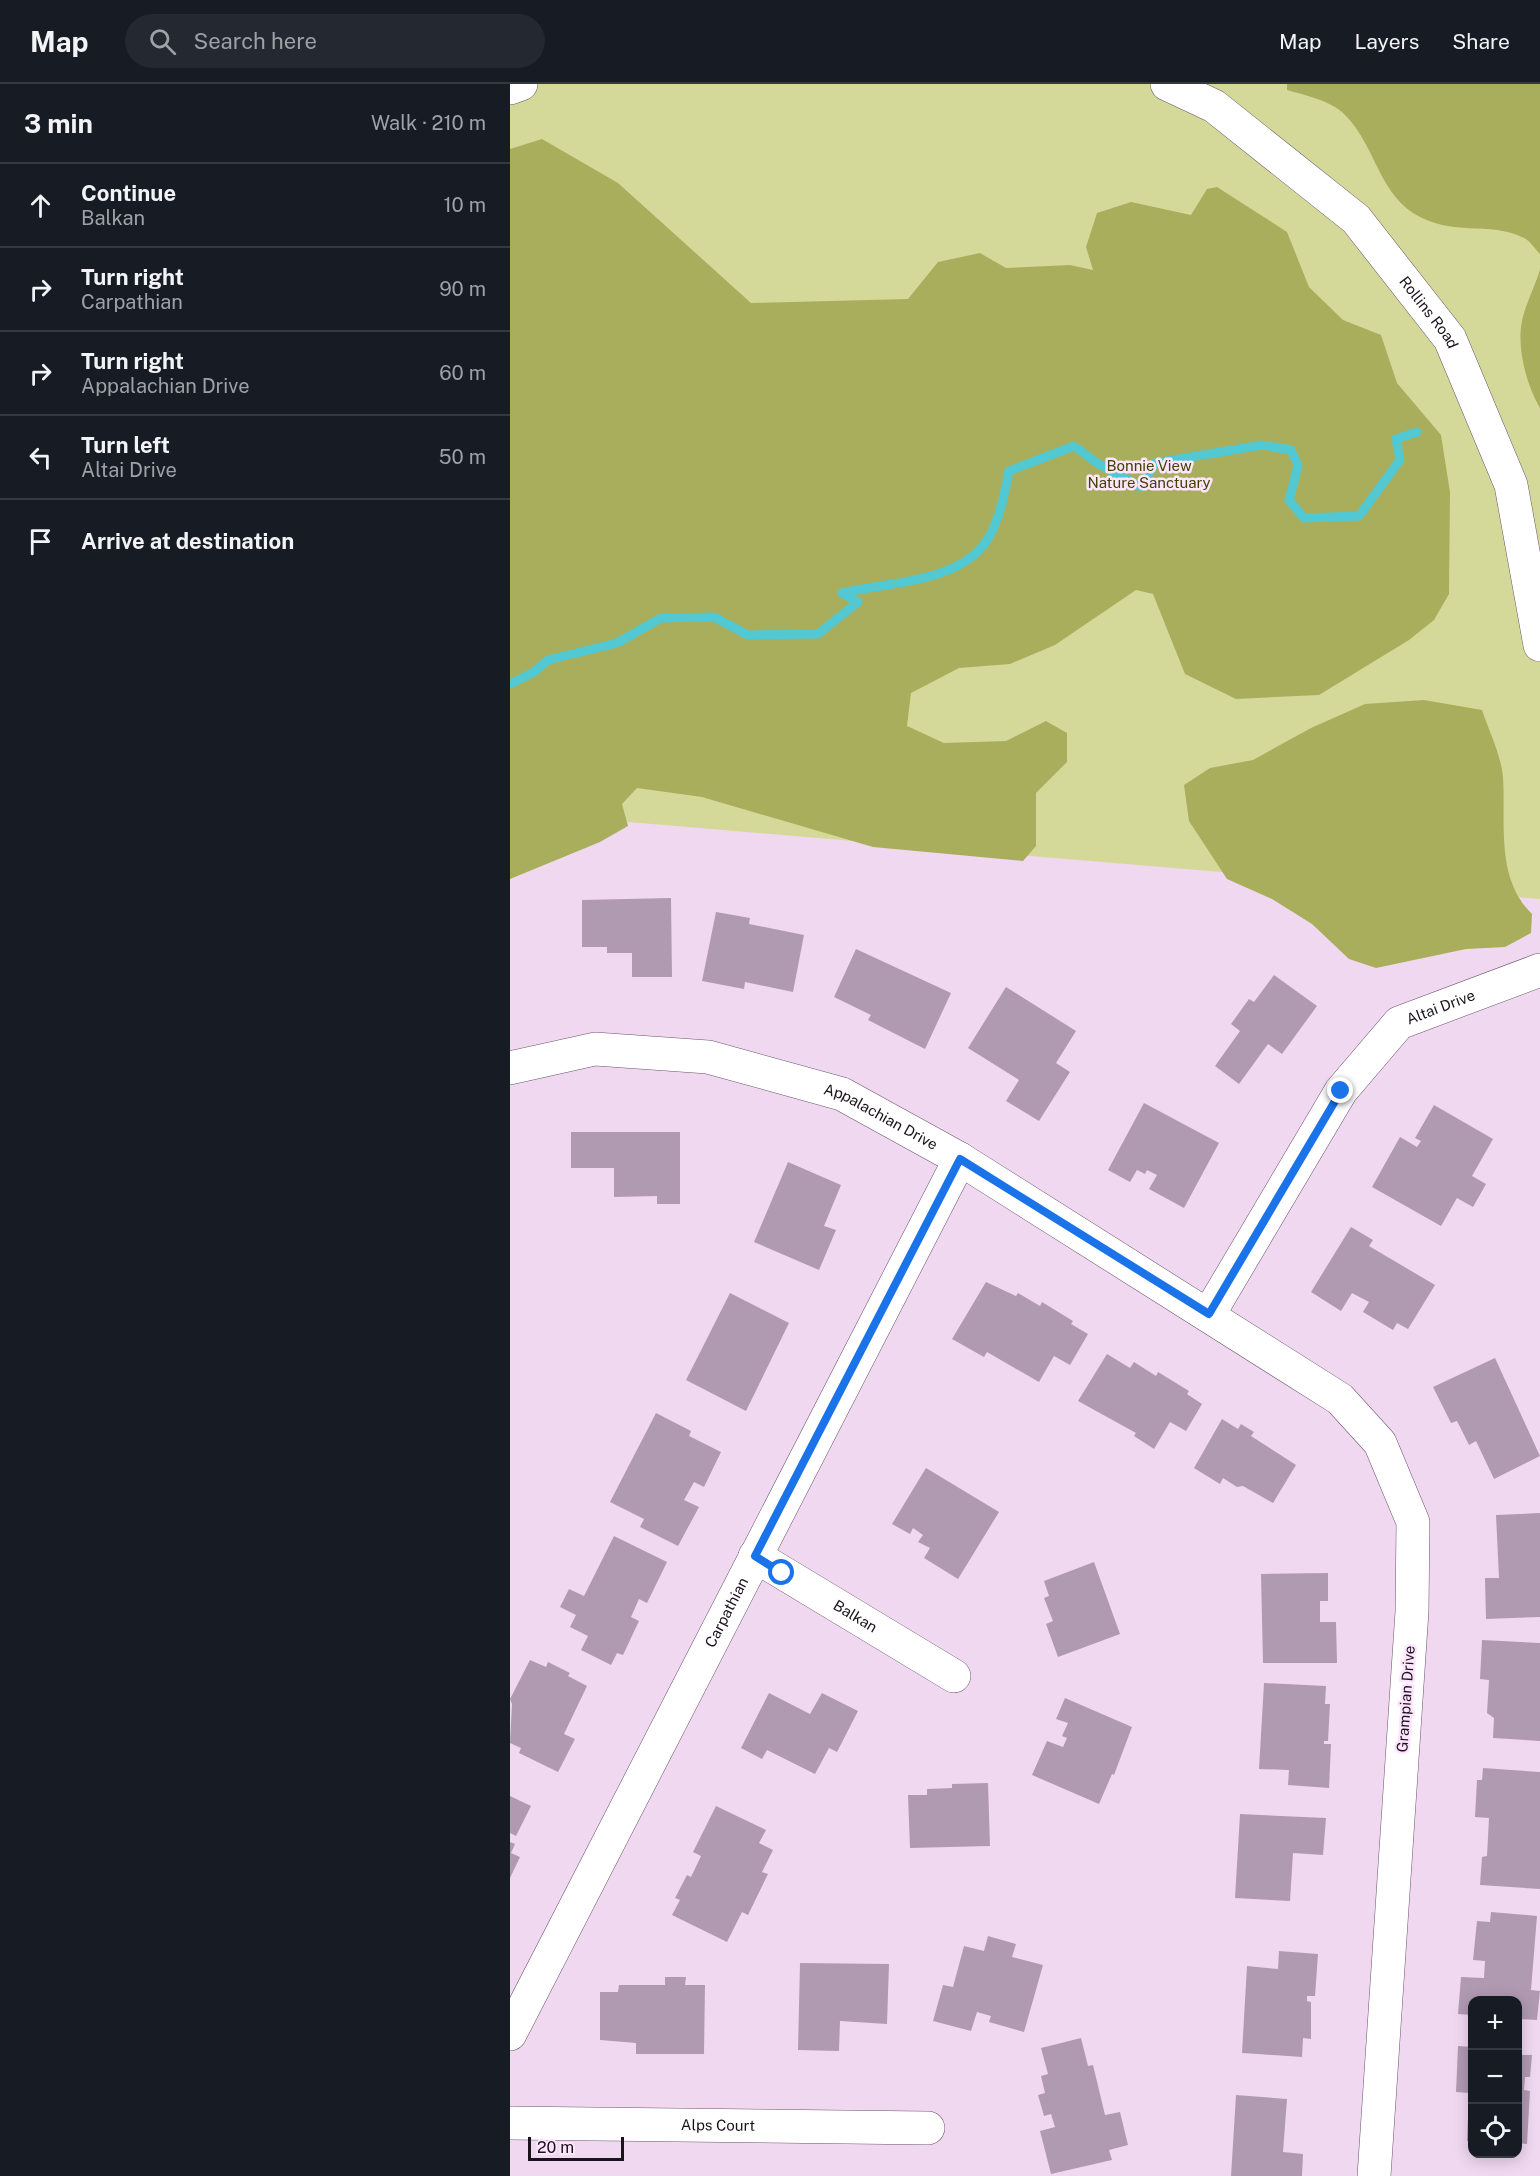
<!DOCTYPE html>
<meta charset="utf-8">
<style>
:root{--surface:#171b24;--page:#242831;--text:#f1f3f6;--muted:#9ea1a6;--line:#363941}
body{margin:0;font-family:"Public Sans",sans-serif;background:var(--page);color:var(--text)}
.controls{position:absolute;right:18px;bottom:18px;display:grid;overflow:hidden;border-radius:12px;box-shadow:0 3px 15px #0003}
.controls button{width:54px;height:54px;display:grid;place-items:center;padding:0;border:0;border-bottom:2px solid var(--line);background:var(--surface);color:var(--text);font:30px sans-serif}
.scale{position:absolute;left:18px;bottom:15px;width:96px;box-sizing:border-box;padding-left:6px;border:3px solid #1b131c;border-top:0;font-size:16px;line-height:21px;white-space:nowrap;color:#1b131c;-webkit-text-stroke:4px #fde5fe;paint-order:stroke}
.stop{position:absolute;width:18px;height:18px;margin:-14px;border:4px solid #1a73e8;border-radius:50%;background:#fff}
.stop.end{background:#1a73e8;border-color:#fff;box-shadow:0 2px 6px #0008}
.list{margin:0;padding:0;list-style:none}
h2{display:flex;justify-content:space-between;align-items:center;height:78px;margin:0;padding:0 24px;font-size:26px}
h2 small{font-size:20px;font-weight:400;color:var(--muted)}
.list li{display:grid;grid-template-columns:39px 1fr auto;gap:18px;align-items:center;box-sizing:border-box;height:84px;padding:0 24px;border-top:2px solid var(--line)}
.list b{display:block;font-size:22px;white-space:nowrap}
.list p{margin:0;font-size:20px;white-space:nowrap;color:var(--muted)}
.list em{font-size:20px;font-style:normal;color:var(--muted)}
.icon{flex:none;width:33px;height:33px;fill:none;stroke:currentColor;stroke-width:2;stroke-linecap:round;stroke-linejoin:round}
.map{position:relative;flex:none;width:1030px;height:2092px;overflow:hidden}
header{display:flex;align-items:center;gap:36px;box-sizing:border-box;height:84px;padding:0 30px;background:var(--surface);border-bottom:2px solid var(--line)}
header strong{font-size:28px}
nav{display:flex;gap:33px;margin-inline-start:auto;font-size:21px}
.search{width:420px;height:54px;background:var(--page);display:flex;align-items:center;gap:15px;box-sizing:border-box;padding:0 21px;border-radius:33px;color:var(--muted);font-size:22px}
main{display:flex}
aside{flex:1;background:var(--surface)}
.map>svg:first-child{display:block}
.green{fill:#d4d99a}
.forest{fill:#a9ae5d}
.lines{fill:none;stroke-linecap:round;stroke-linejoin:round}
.stream{stroke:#52c8d3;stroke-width:9}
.building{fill:#b09ab2}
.minor-casing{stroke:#69556b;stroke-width:34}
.tertiary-casing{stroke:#69556b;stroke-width:34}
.minor{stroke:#fff;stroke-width:33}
.tertiary{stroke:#fff;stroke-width:33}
.route{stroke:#1a73e8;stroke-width:8}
.labels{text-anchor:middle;stroke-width:5;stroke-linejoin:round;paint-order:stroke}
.street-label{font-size:15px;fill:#1b131c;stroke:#fde5fe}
.park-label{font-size:15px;fill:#404200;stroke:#fde5fe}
</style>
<header>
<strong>Map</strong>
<div class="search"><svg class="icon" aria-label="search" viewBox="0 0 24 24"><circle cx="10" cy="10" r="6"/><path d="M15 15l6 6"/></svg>Search here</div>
<nav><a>Map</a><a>Layers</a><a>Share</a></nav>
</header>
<main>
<aside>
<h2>3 min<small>Walk · 210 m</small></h2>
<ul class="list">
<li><svg class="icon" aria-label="ahead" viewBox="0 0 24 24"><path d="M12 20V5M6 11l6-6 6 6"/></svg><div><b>Continue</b><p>Balkan</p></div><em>10 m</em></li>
<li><svg class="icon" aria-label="right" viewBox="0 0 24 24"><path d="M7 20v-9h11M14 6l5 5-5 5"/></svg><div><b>Turn right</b><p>Carpathian</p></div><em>90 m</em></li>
<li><svg class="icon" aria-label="right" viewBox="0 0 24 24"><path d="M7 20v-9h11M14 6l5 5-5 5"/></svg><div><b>Turn right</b><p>Appalachian Drive</p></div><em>60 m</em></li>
<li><svg class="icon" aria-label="left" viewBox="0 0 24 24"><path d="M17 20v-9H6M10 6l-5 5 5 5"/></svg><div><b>Turn left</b><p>Altai Drive</p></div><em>50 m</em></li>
<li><svg class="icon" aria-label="arrive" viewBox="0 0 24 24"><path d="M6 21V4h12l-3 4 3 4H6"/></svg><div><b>Arrive at destination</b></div></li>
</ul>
</aside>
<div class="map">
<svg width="1030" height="2092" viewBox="0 0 1030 2092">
<rect width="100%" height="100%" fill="#f0d8f1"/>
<path class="green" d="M0,0H1030V815L0,728Z"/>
<g class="forest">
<path d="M777,0H1030V170C1025,165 1020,157 1014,154C978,136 943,154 903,129C867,105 864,57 832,28C818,16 794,11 777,6Z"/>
<path d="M32,55L108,99L241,219L398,215L428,178L470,169L496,184L560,181L583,186L576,163L587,129L621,118L681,131L697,105L707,103L777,148L799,203L833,236L871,251L887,299L931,351L940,408L939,510L924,536L899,556L809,611L726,615L675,590L643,510L626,506L545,561L500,580L449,584L401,609L397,642L434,659L496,657L536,637L557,649V678L526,709V762L513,777L363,763L192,713L127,704L112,720L118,742L90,758L0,795V65Z"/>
<path d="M1030,185V324C1017,302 1008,268 1011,243C1013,224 1025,204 1030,185Z"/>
<path d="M914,616L972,626C979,647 991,671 993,693C996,738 985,794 1022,830L1021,849L995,863L956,865L866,884L839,875L802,840L762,815L717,795L679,737L674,701L700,684L743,676L801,644L855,620Z"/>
</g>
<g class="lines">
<path class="stream" d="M0,600L24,588L38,576L107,559L151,534L204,533L238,551L308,550L348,518L332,509C378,498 453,499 479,453C490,434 495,408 499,387L564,362L587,379L631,403L645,379L752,361L781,366L788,382L779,416L794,434L849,432L890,376L886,355L907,348"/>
</g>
<g class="building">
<path d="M161,814L162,893H122V869H97V863H72V816Z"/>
<path d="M206,828L240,834L239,840L294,851L283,908L235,898L234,905L192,897Z"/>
<path d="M346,865L441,909L415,965L358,936L361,931L324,913Z"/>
<path d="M764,891L807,922L772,970L758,960L729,1000L705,982L730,947L721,940L739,915L744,918Z"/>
<path d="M496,903L566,947L546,979L560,988L529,1037L496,1017L509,996L458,964Z"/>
<path d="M634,1019L709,1059L674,1124L639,1105L647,1091L637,1086L635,1090L627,1086L620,1098L598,1086Z"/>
<path d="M924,1021L983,1055L962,1092L976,1100L963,1123L947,1114L931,1142L862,1103L890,1053L907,1063L911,1057L905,1054Z"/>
<path d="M61,1048H170V1120H147V1112L104,1113V1084H61Z"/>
<path d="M278,1078L331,1101L314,1142L326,1146L309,1186L244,1158Z"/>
<path d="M841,1143L863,1156L859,1162L925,1201L898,1245L887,1239L883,1246L853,1228L859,1218L842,1209L831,1227L801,1208Z"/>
<path d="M476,1198L506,1212L508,1209L530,1222L532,1218L563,1237L561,1240L578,1250L560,1281L544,1272L529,1298L477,1268L474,1273L442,1255Z"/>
<path d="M220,1209L279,1239L236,1327L176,1296Z"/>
<path d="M597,1270L620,1284L624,1278L646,1292L648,1288L679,1307L677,1310L692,1320L676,1347L660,1338L644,1365L624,1352L626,1349L568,1317Z"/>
<path d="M985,1274L1030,1372L984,1395L966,1357L959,1361L947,1337L941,1339L923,1303Z"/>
<path d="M146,1329L181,1347L179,1352L211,1368L194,1403L184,1398L174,1416L189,1423L168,1462L130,1443L134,1435L100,1418Z"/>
<path d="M712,1335L728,1345L731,1340L744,1348L741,1352L786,1381L763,1419L733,1402L727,1403L713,1394L710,1400L684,1384Z"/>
<path d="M416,1384L489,1428L448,1495L414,1474L420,1464L408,1458L413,1451L403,1444L400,1450L382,1440Z"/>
<path d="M1030,1429V1533L976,1535L975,1494H989L986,1431Z"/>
<path d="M104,1452L157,1478L137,1519L129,1515L121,1533L129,1537L113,1571L107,1569L101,1581L71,1566L78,1552L60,1543L66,1531L50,1523L59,1505L74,1512Z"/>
<path d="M584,1478L610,1550L548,1573L536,1540L543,1537L534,1514L539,1512L534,1497Z"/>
<path d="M818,1489V1517H810V1538H826L827,1579H753L751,1490Z"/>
<path d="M972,1556L1030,1559V1657L983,1654L984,1634L977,1629L979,1596L970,1595Z"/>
<path d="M20,1576L36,1583L38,1578L60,1589L58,1592L77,1602L54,1650L65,1655L48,1688L9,1669L11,1664L0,1659L2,1620L0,1615Z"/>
<path d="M754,1599L816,1602L815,1620H820L818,1657H814V1660H821L819,1704L778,1701L779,1686L749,1685Z"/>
<path d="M259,1609L300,1630L312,1609L348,1627L327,1668L319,1664L305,1690L257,1666L252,1675L231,1664Z"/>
<path d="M555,1614L622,1643L604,1691L602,1690L589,1720L522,1691L537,1657L553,1663L557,1654L552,1652L558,1639L546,1635Z"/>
<path d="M973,1684L1030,1688V1805L970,1801L972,1773L977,1772L979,1734L965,1733L967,1696H972Z"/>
<path d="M478,1699L480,1762L400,1764L398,1711H417V1705L442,1704V1700Z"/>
<path d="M0,1712L21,1722L6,1752L0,1749Z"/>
<path d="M206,1722L256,1746L249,1759L263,1766L252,1788L258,1790L238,1831L232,1828L217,1858L162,1831L170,1816L165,1814L177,1791L181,1793L191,1772L183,1768Z"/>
<path d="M730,1730L816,1734L813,1771L783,1769L780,1817L725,1814Z"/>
<path d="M0,1758L5,1760L1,1769L10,1773L0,1794Z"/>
<path d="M981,1828L1027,1832L1021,1906L1030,1907L1027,1936L1008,1935V1916H963V1931L948,1930L951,1893L974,1894L975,1877L963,1876L967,1837L980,1838Z"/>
<path d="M478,1852L506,1860L502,1873L533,1881L514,1948L479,1938L481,1932L467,1928L461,1947L423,1937L433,1901L443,1903L454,1862L474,1867Z"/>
<path d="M769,1867L808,1870L805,1912H797V1917L801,1918V1955L793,1954L792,1973L732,1969L737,1882L768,1885Z"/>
<path d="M290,1879L379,1880L377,1940L330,1937L329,1967L288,1966Z"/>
<path d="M155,1893H176L175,1901H195L194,1970H126V1959L90,1956V1908H108L109,1901H155Z"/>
<path d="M571,1954L578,1982L583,1981L595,2031L610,2028L618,2061L599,2066L602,2076L541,2090L530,2047L545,2043L541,2030L534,2032L528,2011L535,2009L531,1992L538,1990L531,1964Z"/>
<path d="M948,1962L963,1963V2057H957L959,2009L946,2008Z"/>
<path d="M1008,1971H1022L1020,1993H1015L1014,2006L1020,2007L1017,2060L1008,2059Z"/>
<path d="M726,2011L777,2015L773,2068L793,2070L792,2092H721Z"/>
</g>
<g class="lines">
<defs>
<g id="minor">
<path id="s1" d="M0,984L85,965L198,973L332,1010L450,1075L830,1315L870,1359L903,1438L902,1527L864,2092"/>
<path id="s2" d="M699,1230L831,1007L889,939L1030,886"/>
<path id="s3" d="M245,1472L444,1592"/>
<path id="s4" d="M0,1950L450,1075"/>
<path id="s5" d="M0,2039L418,2044"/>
</g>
<g id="tertiary">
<path id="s6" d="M657,0L704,22L846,135L940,255L1001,401L1030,561"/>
<path d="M0,4L11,0"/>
</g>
</defs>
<use href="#minor" class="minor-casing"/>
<use href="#tertiary" class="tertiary-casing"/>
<use href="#minor" class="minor"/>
<use href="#tertiary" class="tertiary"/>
</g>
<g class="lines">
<path class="route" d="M272,1489L245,1472L450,1075L699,1230L831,1007"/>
</g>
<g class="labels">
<g class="street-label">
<text dy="5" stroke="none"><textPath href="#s6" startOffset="352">Rollins Road</textPath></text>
<text dy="5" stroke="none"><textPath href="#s2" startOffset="393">Altai Drive</textPath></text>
<text dy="5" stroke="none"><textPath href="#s1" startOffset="384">Appalachian Drive</textPath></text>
<text dy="5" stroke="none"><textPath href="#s4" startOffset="474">Carpathian</textPath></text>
<text dy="5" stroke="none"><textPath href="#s3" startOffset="117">Balkan</textPath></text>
<text transform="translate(896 1615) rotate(-86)" y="5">Grampian Drive</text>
<text dy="5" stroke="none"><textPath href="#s5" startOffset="208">Alps Court</textPath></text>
</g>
<g class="park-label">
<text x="639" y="387">Bonnie View<tspan x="639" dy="17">Nature Sanctuary</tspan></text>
</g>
</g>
</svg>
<div class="controls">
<button>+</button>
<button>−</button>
<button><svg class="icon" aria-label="locate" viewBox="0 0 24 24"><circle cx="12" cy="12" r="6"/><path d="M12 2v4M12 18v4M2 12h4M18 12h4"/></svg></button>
</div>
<div class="scale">20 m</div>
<div class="stop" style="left:272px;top:1489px"></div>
<div class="stop end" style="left:831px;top:1007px"></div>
</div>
</main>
